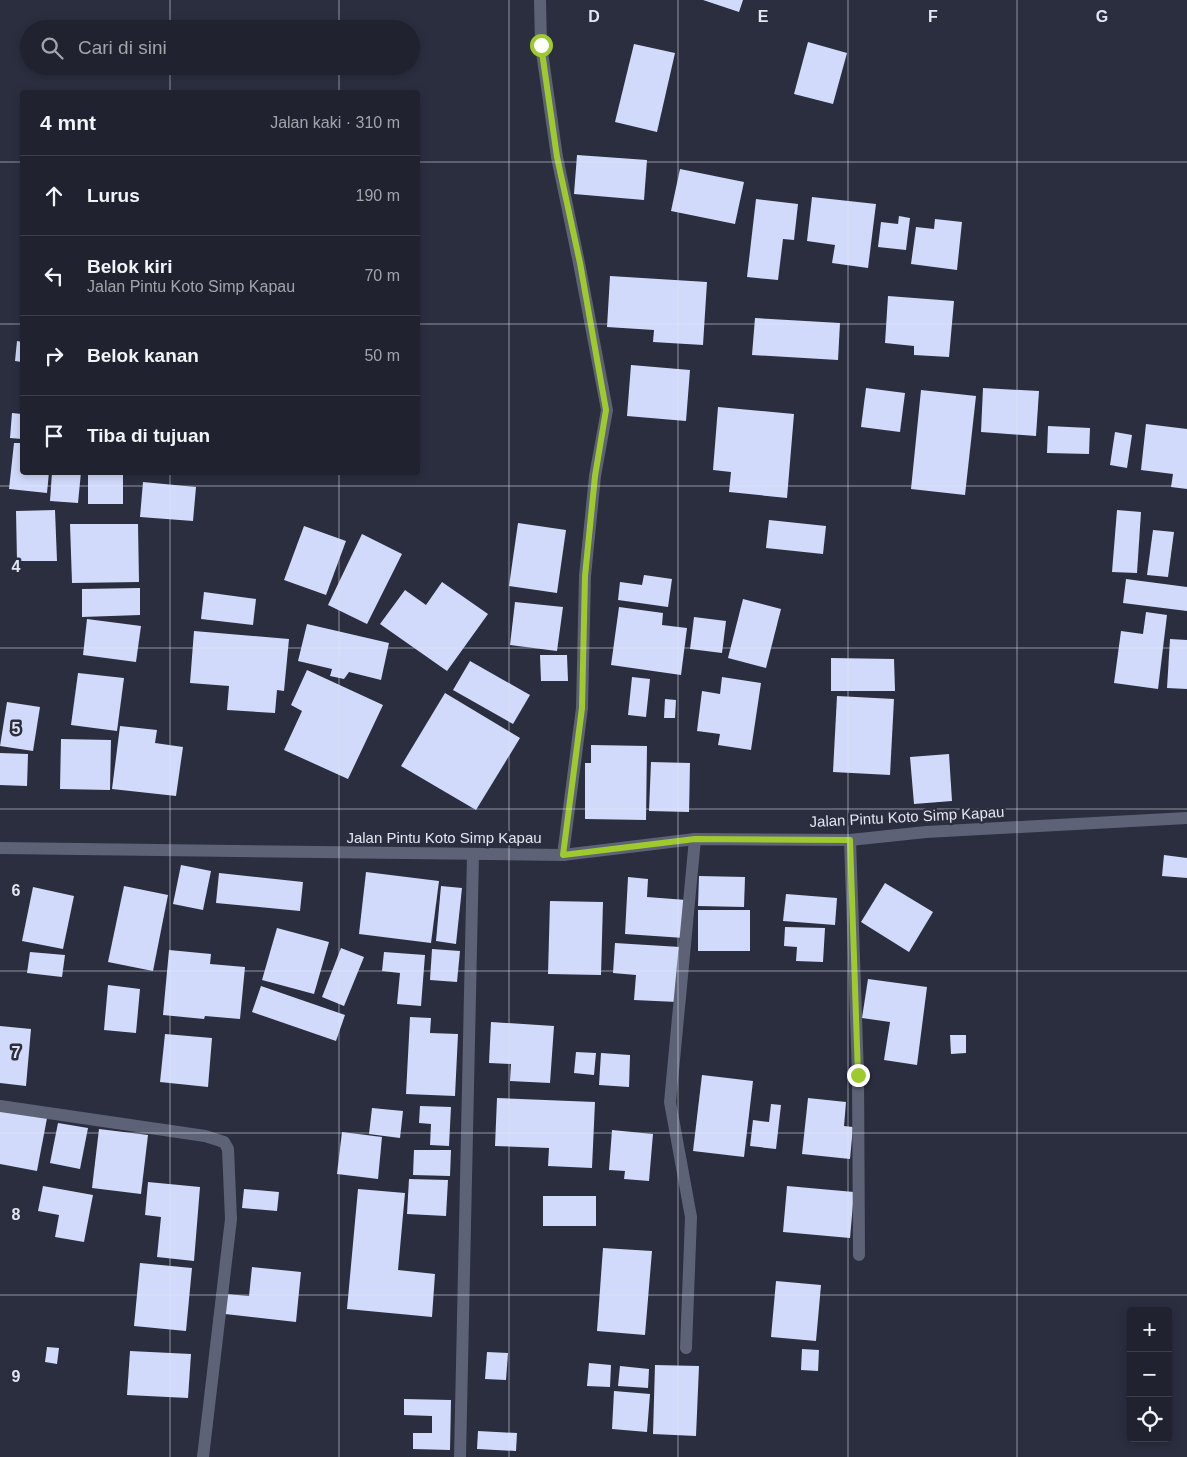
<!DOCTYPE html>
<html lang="id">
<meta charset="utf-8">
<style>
:root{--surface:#20222f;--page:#282a37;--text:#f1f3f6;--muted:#a2a4aa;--line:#3d3f4b}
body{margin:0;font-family:Arial,sans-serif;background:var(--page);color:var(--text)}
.controls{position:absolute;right:15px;bottom:15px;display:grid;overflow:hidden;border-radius:5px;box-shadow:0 2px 8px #0003}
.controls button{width:45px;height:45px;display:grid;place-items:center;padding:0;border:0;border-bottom:1px solid var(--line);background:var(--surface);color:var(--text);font:25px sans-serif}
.stop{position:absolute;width:15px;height:15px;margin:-11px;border:4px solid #9eca2e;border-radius:50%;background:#fff}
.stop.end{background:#9eca2e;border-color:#fff;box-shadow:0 1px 5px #0008}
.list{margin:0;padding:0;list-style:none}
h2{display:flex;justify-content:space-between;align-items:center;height:65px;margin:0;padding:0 20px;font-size:21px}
h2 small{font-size:16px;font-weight:400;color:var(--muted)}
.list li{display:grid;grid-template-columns:32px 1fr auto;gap:15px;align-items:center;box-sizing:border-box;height:80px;padding:0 20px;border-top:1px solid var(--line)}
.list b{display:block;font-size:19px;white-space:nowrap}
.list p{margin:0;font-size:16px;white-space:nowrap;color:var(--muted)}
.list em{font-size:16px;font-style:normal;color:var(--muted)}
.icon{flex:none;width:28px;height:28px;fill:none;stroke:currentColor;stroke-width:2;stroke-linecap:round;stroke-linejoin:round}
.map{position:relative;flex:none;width:1187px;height:1457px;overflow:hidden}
.search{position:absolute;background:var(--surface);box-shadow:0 2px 8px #0003;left:20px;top:20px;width:400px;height:55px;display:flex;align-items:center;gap:12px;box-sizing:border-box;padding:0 18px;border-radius:28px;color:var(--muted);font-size:19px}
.panel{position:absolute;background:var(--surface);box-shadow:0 2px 8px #0003;left:20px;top:90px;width:400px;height:385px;border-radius:5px}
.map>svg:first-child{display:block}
.building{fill:#d2dafb}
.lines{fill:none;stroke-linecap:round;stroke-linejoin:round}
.minor{stroke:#5d6277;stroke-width:12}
.tertiary{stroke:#5d6277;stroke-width:12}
.route{stroke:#9eca2e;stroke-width:6}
.grid{fill:none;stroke:#e3e6f1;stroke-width:1;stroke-opacity:0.55}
.labels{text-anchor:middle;stroke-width:5;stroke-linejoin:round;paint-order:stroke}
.street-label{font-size:15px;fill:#e3e6f1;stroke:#2a2e3f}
.grid-label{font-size:16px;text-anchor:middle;font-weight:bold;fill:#e3e6f1;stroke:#2a2e3f;stroke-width:5;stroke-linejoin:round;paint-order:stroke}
</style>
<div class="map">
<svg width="1187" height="1457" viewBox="0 0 1187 1457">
<rect width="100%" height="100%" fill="#2a2e3f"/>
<g class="building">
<path d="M703,0H743L739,12Z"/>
<path d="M808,42L847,53L833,104L794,94Z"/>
<path d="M634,44L675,53L657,132L615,122Z"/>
<path d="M577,155L647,160L644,200L574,194Z"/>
<path d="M680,169L744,182L735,224L671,211Z"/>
<path d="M812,197L876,204L868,268L832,263L835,245L807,241Z"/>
<path d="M756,199L798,204L794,240L783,239L778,280L747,277Z"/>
<path d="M899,216L910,218L906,250L878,247L881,222L898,224Z"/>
<path d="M935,219L962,222L957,270L911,264L916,227L934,229Z"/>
<path d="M610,276L707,282L703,345L653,342L654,330L607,327Z"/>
<path d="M888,296L954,301L949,357L914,355V346L885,343Z"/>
<path d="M755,318L840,323L838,360L752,355Z"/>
<path d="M17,341L22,342V362L15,361Z"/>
<path d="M631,365L690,370L686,421L627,416Z"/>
<path d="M866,388L905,393L900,432L861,427Z"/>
<path d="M983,388L1039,391L1036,436L981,432Z"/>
<path d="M921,390L976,396L965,495L911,489Z"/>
<path d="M718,407L794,414L787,498L729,492L731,472L713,470Z"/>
<path d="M12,413L22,414V439L10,438Z"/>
<path d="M1146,424L1187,429V489L1171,487L1173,474L1141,470Z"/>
<path d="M1048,426L1090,428L1089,454L1047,453Z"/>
<path d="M1115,432L1132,435L1127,468L1110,465Z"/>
<path d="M14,443H22V472H49L47,493L9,489Z"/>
<path d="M52,472H81L78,503L50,501Z"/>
<rect x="88" y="472" width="35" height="32"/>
<path d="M143,482L196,487L193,521L140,517Z"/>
<path d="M55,510L57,561H17L16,511Z"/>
<path d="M1117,510L1141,512L1137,573L1112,572Z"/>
<path d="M769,520L826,526L823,554L766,548Z"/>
<path d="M518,523L566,530L557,593L509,586Z"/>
<path d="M70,524H138L139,582L72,583Z"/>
<path d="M304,526L346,541L326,595L284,580Z"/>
<path d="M1153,530L1174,532L1168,577L1147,575Z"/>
<path d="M362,534L402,554L367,624L328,605Z"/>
<path d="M644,575L672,579L668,607L618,600L620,582L642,585Z"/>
<path d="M1126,579L1187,587V611L1123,603Z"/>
<path d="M442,582L488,614L447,671L380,624L405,590L426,605Z"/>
<path d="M140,588V615L82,617V589Z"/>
<path d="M204,592L256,599L253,625L201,619Z"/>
<path d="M743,599L781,609L766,668L728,658Z"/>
<path d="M515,602L563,607L557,651L510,645Z"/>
<path d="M619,607L663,613L662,625L687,628L681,675L611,665Z"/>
<path d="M1146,612L1167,615L1158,689L1114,683L1121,631L1143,634Z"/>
<path d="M694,617L726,621L722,653L690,649Z"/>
<path d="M87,619L141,626L136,662L83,655Z"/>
<path d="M307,624L389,643L381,680L349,672L344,679L330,676L332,669L298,661Z"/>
<path d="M194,631L289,639L284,691L277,690L275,713L227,710L229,686L190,683Z"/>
<path d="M1170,639L1187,640V689L1167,688Z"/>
<path d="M540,655H567L568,681H541Z"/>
<path d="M831,658L894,659L895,691H831Z"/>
<path d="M470,661L530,695L513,724L453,690Z"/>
<path d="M307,670L383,705L348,779L284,750L302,711L291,705Z"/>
<path d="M78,673L124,678L117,731L71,725Z"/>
<path d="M632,677L650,679L646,717L628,715Z"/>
<path d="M722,677L761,683L751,750L718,745L720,734L697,731L702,691L720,694Z"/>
<path d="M445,693L520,738L476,810L401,766Z"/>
<path d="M837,696L894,699L890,775L833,772Z"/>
<path d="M665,699L676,700L675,718H664Z"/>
<path d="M7,702L40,707L33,751L0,746Z"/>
<path d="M120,726L157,730L155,743L183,747L176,796L112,789Z"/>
<path d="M61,739L111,740L110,790L60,789Z"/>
<path d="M591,745L647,746L646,820L585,819V763H591Z"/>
<path d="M0,753L28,754L27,786L0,785Z"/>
<path d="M949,754L952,801L914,804L910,757Z"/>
<path d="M651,762L690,763L689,812L649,811Z"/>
<path d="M1164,855L1187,858V878L1162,876Z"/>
<path d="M181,865L211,871L203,910L173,904Z"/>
<path d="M366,872L439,881L431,943L359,934Z"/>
<path d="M219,873L303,882L300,911L216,903Z"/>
<path d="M699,876L745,877L744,907L698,906Z"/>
<path d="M628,877L648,879L647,897L686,900L684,938L625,934Z"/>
<path d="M885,883L933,912L909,952L861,922Z"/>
<path d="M124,886L168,895L153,971L108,962Z"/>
<path d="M441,886L462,888L456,944L436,941Z"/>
<path d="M33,887L74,896L63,949L22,941Z"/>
<path d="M786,894L837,898L835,925L783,921Z"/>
<path d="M550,901L603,902L601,975L548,974Z"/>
<rect x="698" y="910" width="52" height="41"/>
<path d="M785,927L825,928L823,962L796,961L797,947L784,946Z"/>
<path d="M277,928L329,942L314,994L262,980Z"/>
<path d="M615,943L680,947L677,1002L634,1000L636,975L613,973Z"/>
<path d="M341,948L364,957L344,1006L322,997Z"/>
<path d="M432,949L460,951L457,982L430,980Z"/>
<path d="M169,950L211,954L210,964L245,967L240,1019L205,1016L204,1019L163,1015Z"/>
<path d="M30,952L65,955L62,977L27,973Z"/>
<path d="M384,952L425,955L421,1006L397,1004L400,973L382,971Z"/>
<path d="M868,979L927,987L917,1065L884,1060L890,1022L862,1018Z"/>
<path d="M108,985L140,989L136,1033L104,1030Z"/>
<path d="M261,986L345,1015L336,1041L252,1012Z"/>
<path d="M410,1017L431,1018L430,1033L458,1034L455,1096L406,1094Z"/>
<path d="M491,1022L554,1026L550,1083L510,1081L511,1064L489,1063Z"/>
<path d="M0,1026L31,1029L26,1086L0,1083Z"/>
<path d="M165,1034L212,1038L208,1087L160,1082Z"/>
<path d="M950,1035H966V1053L951,1054Z"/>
<path d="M576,1052L596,1053L594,1075L574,1073Z"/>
<path d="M601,1053L630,1055L629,1087L599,1085Z"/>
<path d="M702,1075L753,1081L744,1157L693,1151Z"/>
<path d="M497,1098L595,1102L592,1168L548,1166L549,1148L495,1146Z"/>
<path d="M808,1098L846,1102L844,1126L853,1127L850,1159L802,1154Z"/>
<path d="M771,1104L781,1105L776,1149L750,1146L753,1120L769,1122Z"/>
<path d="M420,1106L451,1107L449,1146L430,1145L431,1124L419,1123Z"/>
<path d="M372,1108L403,1111L400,1138L369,1134Z"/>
<path d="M0,1110L47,1118L37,1171L0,1164Z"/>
<path d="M58,1123L88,1128L80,1169L50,1163Z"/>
<path d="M99,1129L148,1135L141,1194L92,1188Z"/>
<path d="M612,1130L653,1134L649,1181L624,1179L625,1171L609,1170Z"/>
<path d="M342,1132L382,1137L378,1179L337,1174Z"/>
<path d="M414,1150H451L450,1176L413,1175Z"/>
<path d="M409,1179L448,1180L446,1216L407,1214Z"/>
<path d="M148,1182L200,1187L194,1261L157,1257L161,1217L145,1215Z"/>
<path d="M43,1186L93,1195L84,1242L55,1237L59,1215L38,1211Z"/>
<path d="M787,1186L854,1192L850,1238L783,1232Z"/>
<path d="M244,1189L279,1192L277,1211L242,1208Z"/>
<path d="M358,1189L405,1193L398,1270L435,1274L432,1317L347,1309Z"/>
<rect x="543" y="1196" width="53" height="30"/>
<path d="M603,1248L652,1251L645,1335L597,1331Z"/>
<path d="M140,1263L192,1268L186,1331L134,1326Z"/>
<path d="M252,1267L301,1272L296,1322L225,1314L226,1294L249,1296Z"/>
<path d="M776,1281L821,1285L816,1341L771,1337Z"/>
<path d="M47,1347L59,1348L57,1364L45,1362Z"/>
<path d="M802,1349L819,1350L818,1371L801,1370Z"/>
<path d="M130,1351L191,1354L188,1398L127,1395Z"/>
<path d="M487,1352L508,1353L506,1380L485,1379Z"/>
<path d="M589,1363L611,1365L610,1387L587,1386Z"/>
<path d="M655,1365L699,1366L696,1436L653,1434Z"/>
<path d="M620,1366L649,1369L648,1388L618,1386Z"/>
<path d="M614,1391L650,1394L647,1432L612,1429Z"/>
<path d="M404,1399L451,1400L450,1450L413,1449V1433H432V1416L404,1415Z"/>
<path d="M478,1431L517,1433L516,1451L477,1449Z"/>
</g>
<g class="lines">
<g class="minor">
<path d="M540,0L541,45L557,157L579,263L607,410L595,476L585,576L582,708L563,855"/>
<path d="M850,840L858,1075L859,1255"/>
<path d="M0,1106L205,1136L224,1142L228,1149L231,1219L203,1457"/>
<path d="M686,1348L691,1217L670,1102L695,839"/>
<path d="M460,1457L473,855"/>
</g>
<path class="tertiary" d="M0,848L563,855L695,839L850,840L926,832L1187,818"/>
</g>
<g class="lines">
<path class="route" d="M541,45L557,157L580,263L606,410L595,476L585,576L582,708L563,855L695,839L850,840L858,1075"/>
</g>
<path class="grid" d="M170,0V29M339,0V29M509,0V1457M678,0V1457M848,0V1457M1017,0V1457M170,66V92M339,66V92M0,162H22M418,162H1187M0,324H22M418,324H1187M170,472V1457M339,472V1457M0,486H1187M0,648H1187M0,809H1187M0,971H1187M0,1133H1187M0,1295H1187"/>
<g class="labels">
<g class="street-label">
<text transform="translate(907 817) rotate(-3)" y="5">Jalan Pintu Koto Simp Kapau</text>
<text x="444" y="843">Jalan Pintu Koto Simp Kapau</text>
</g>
</g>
<g class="grid-label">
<text x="594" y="22">D</text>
<text x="763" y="22">E</text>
<text x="933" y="22">F</text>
<text x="1102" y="22">G</text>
<text x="16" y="572">4</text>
<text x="16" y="734">5</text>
<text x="16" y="896">6</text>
<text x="16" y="1058">7</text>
<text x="16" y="1220">8</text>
<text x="16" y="1382">9</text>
</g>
</svg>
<div class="controls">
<button>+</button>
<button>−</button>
<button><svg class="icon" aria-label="locate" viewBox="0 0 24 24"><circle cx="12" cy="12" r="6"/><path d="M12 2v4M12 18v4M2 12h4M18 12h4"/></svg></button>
</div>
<div class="stop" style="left:541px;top:45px"></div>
<div class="stop end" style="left:858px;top:1075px"></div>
<div class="search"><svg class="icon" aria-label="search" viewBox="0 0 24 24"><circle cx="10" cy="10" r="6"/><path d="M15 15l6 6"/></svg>Cari di sini</div>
<section class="panel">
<h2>4 mnt<small>Jalan kaki · 310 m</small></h2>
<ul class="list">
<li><svg class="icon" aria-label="ahead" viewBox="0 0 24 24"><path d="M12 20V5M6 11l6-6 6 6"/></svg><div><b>Lurus</b></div><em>190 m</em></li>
<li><svg class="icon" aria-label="left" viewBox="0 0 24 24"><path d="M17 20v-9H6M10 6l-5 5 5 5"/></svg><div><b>Belok kiri</b><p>Jalan Pintu Koto Simp Kapau</p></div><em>70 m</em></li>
<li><svg class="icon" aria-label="right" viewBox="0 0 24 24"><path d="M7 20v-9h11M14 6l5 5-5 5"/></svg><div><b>Belok kanan</b></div><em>50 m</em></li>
<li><svg class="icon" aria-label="arrive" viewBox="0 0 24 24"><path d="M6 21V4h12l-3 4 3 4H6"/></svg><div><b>Tiba di tujuan</b></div></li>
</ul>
</section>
</div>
